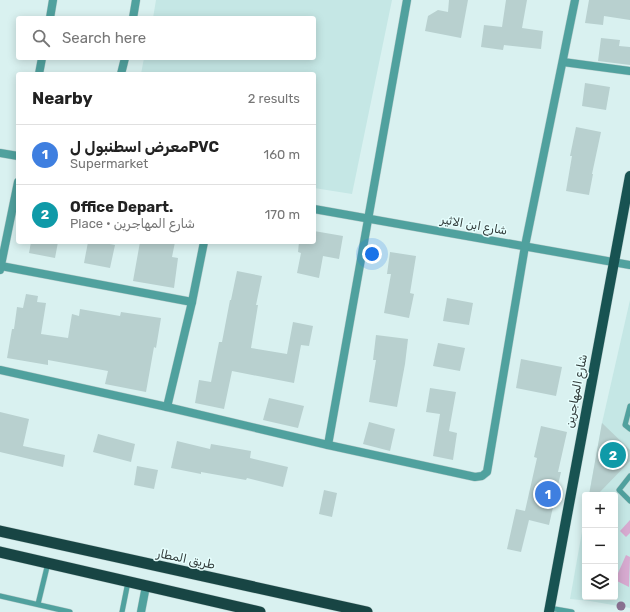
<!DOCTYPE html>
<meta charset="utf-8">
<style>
:root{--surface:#fff;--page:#f2f2f2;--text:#222;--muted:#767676;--line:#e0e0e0;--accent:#9e3293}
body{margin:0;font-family:Rubik,Cairo,sans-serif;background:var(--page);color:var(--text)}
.controls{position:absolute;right:12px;bottom:12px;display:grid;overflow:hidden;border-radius:4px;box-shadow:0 2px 10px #0003}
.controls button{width:36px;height:36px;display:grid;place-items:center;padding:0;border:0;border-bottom:1px solid var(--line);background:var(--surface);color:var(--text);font:20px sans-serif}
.you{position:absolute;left:372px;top:254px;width:14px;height:14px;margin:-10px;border:3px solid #fff;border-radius:50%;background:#1a73e8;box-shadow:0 0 0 6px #1a73e833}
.badge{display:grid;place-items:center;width:26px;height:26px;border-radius:50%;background:var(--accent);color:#fff;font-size:13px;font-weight:700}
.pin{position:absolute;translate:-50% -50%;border:2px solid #fff;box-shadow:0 1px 4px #0006}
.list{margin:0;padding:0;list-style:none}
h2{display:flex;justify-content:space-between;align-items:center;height:52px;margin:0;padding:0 16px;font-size:17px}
h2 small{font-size:13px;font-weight:400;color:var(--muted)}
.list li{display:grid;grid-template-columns:26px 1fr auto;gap:12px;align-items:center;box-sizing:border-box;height:60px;padding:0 16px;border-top:1px solid var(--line)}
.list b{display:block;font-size:15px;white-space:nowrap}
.list p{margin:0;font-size:13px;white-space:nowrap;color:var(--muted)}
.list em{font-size:13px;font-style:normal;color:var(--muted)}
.icon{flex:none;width:22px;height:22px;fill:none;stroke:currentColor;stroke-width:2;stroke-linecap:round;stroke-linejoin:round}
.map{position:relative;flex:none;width:630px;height:612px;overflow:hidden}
.search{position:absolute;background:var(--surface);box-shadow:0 2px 10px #0003;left:16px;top:16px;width:300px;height:44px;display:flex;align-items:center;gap:10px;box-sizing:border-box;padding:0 14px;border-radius:4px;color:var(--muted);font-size:15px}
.panel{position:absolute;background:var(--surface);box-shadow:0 2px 10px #0003;left:16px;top:72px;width:300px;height:172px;border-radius:4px}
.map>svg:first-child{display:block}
.built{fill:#c5e7e5}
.green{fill:#d7aad0}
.building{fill:#b8d0cf}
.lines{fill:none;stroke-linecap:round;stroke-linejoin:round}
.service-casing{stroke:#b8cdcc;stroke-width:6}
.minor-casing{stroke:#b8cdcc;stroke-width:9}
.primary-casing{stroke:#b8cdcc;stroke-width:11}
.trunk-casing{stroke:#b8cdcc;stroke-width:12}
.service{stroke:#50a19e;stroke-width:5}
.minor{stroke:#50a19e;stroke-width:8}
.primary{stroke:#185352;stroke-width:10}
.trunk{stroke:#184544;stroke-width:11}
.tree{fill:#897191}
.labels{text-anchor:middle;stroke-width:3;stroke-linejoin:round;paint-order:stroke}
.street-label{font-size:12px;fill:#323c3b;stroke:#e6fefd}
</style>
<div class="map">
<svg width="630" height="612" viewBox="0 0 630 612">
<rect width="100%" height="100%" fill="#d9f1f0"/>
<g class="built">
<path d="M156,0H392L352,194L314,188V74H141L144,58H314V18H153Z"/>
<path d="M630,300V608L590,601L570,599L585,515V597H615V495H589L602,423Z"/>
</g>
<g class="green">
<path d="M630,520V533L626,537L620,531Z"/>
<path d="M626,555L630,557L629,587L615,580Z"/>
</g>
<g class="building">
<path d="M449,0H468L461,38L425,31L428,16L438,10L448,12Z"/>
<path d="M506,0H527L522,28L543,31L541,49L504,45L503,50L481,47L484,25L502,27Z"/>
<path d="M589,0H630V20L604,16L603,25L585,23Z"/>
<path d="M601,38L620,40L619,46L630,47V65L598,61Z"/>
<path d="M585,83L610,87L606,110L582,106Z"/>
<path d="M576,127L601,132L592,174H593L589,195L566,191L572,156H570Z"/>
<path d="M314,231L343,236L339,259L323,256L319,278L297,273L301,253L298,252L299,242H314Z"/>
<path d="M31,242H58L55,258L29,253Z"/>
<path d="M88,242H99L115,245L110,268L84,263Z"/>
<path d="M140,242H175L172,257L178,258L174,288L133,281Z"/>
<path d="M390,252L416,256L410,293L414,294L409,318L384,313L391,274H387Z"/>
<path d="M237,271L262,276L256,305H258L251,348L287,354L293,322L313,326L309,346L301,345L294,383L232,371L224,409L195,403L199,380L211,382L219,342H222L230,300H231Z"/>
<path d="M26,294L38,296L37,302L46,303L41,334L68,338L72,314L79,316L80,309L120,316L121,312L161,318L156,348L154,347L146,392L105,384L108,371L48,360V365L7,358L12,329H14L17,307L23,308Z"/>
<path d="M447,298L473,303L469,325L443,321Z"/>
<path d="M376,335L408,339L405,364L397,407L369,402L376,360H373Z"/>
<path d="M438,343L465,348L460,371L433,366Z"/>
<path d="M521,359L562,367L556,396L516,388Z"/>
<path d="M430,388L456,392L449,431L457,433L453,460L433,456L440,414L426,412Z"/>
<path d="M269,398L304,406L298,428L263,420Z"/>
<path d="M0,412L29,419L23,446L65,455L63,467L0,452Z"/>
<path d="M369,422L395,429L390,451L363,444Z"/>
<path d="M602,423L630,450V461L597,495H589Z"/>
<path d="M541,426L567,432L558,472H561L549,525L529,520L521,552L507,549L516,509L525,511L537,458L534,457Z"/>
<path d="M98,434L135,444L131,462L93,452Z"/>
<path d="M177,441L210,449L211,444L251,451L250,458L288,467L283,487L247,478L246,480L201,472V474L171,468Z"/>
<path d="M137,466L158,470L154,489L134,485Z"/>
<path d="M324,490L337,493L332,517L319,514Z"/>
</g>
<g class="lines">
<defs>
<g id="service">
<path d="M630,406L625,425L630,429"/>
<path d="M630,476L619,490L630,501"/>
<path d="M0,596L70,612"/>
<path d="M38,604L48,563"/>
<path d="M549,608L572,612"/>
<path d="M122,612L128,582"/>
</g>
<g id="minor">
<path d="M50,18L53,0"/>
<path d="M133,18L136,0"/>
<path d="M563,62L630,71"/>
<path d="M39,74L42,58"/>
<path d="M121,74L125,58"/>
<path d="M0,153L18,156"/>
<path d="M314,209L630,265"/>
<path d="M1,266L192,302"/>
<path d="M0,270L18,182"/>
<path d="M0,370L167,407L192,302L204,242"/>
<path d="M167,407L328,445L475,477L482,476L487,472L525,246L575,0"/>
<path d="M328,445L407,0"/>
<path d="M141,612L146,586"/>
</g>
<path id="primary" d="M549,612L630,176"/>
<g id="trunk">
<path d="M0,531L367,612"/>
<path d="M0,552L260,612"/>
</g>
</defs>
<use href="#service" class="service-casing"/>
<use href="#minor" class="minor-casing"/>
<use href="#primary" class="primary-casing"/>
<use href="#trunk" class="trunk-casing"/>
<use href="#service" class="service"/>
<use href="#minor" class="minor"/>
<use href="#primary" class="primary"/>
<use href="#trunk" class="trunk"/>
</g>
<circle class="tree" cx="621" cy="606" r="4.5"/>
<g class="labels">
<g class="street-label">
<text transform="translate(474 225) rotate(10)" y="4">شارع ابن الاثير</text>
<text transform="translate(576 391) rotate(-79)" y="4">شارع المهاجرين</text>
<text transform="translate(186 559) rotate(12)" y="4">طريق المطار</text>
</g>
</g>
</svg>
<div class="controls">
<button>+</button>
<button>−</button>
<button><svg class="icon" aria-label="layers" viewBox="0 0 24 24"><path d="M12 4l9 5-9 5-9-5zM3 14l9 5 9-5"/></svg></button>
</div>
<div class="you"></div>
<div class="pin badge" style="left:548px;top:494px;background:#3f7fe0">1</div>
<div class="pin badge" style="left:613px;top:455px;background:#0f9aa8">2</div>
<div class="search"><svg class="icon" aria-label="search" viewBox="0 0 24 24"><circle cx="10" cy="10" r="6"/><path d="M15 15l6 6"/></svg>Search here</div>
<section class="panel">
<h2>Nearby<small>2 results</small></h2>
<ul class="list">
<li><span class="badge" style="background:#3f7fe0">1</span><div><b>معرض اسطنبول لPVC</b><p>Supermarket</p></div><em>160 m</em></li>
<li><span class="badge" style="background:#0f9aa8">2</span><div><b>Office Depart.</b><p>Place · شارع المهاجرين</p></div><em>170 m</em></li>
</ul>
</section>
</div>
